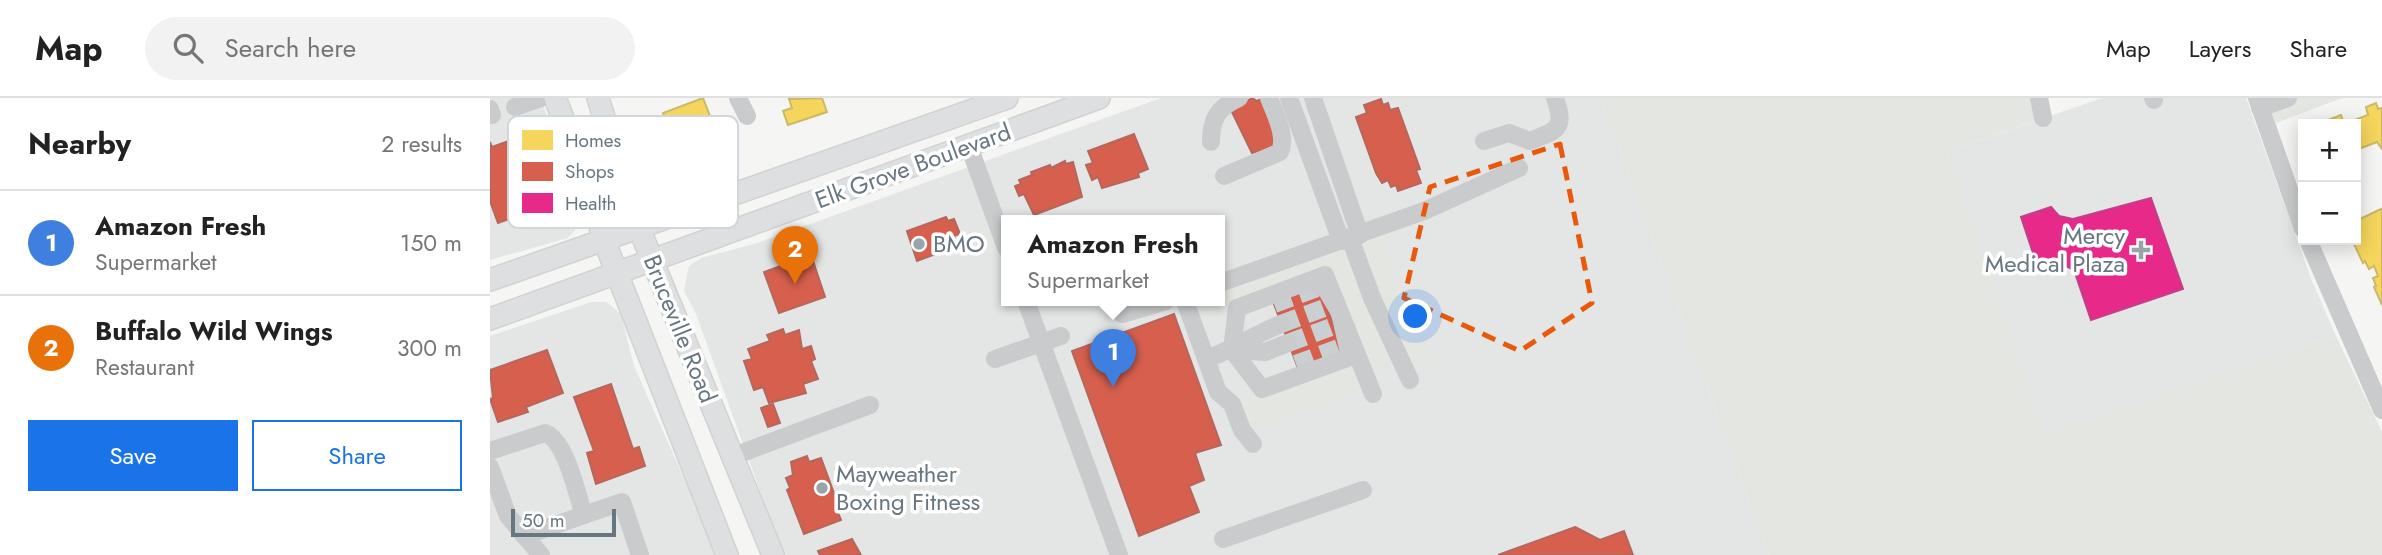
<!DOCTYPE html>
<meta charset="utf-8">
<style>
:root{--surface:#fff;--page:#f2f2f2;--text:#222;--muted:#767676;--line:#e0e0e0;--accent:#1a73e8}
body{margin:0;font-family:Jost,sans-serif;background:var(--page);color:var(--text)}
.controls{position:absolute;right:21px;top:21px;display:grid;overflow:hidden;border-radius:0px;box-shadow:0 4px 18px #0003}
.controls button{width:63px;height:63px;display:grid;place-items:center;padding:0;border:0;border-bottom:2px solid var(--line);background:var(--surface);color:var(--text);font:35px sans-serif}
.scale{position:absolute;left:21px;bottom:18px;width:105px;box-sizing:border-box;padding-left:7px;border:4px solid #677782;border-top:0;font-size:19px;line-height:24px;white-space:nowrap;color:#677782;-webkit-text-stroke:5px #fff;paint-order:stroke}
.you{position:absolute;left:926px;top:219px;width:24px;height:24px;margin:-18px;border:5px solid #fff;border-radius:50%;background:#1a73e8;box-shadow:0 0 0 10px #1a73e833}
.badge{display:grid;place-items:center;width:46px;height:46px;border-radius:50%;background:var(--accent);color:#fff;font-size:23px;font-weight:700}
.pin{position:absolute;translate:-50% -58px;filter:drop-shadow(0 2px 4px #0008)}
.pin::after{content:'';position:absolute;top:37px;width:24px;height:21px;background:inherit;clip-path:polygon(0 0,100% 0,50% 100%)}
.popup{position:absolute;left:511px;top:117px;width:224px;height:91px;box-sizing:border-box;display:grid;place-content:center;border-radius:0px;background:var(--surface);filter:drop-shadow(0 2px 5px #0005);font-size:23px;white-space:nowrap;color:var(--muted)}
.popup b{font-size:26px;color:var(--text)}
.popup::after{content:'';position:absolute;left:50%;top:100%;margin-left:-14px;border:14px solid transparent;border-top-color:var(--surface)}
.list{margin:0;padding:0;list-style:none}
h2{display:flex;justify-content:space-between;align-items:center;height:91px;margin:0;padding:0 28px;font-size:30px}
h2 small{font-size:23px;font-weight:400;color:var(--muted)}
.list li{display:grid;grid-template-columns:46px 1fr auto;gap:21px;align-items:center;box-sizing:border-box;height:105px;padding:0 28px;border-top:2px solid var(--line)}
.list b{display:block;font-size:26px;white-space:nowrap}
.list p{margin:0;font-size:23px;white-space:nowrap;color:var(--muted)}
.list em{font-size:23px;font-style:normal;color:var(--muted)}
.actions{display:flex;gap:14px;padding:21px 28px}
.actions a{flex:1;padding:16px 0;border:2px solid var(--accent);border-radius:0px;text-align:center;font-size:24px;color:var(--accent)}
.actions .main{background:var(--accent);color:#fff}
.icon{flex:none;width:38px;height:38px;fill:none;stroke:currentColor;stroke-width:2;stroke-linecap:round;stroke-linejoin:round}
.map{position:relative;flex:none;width:1892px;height:457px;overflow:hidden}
header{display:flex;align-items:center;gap:42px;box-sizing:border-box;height:98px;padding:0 35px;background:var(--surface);border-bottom:2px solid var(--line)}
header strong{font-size:33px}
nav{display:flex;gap:38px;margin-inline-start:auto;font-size:24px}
.search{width:490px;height:63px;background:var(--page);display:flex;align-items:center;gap:18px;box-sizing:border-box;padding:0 24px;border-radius:38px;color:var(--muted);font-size:26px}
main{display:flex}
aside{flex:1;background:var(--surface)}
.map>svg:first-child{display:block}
.built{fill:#e4e5e5;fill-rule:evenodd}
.green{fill:#e4e7e1}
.homes{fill:#f6d55c;stroke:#cbb967;stroke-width:2}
.shops{fill:#d6604d;stroke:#b5675d;stroke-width:2}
.health{fill:#e7298a;stroke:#c14088;stroke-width:2}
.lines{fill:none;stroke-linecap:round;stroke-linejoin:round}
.minor-tunnel{stroke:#cacfd2;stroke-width:18;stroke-dasharray:18 9;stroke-linecap:butt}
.major-casing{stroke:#d1d2d2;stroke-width:24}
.minor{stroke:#cacbcc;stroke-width:18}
.major{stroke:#dedfe0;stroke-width:21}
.marked{fill:none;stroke:#e8590c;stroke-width:5;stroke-dasharray:14 9;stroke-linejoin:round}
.poi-dot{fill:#99a3aa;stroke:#fff;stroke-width:2.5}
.labels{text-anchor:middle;stroke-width:7;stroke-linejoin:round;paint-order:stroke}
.street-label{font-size:24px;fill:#677782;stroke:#fff}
.poi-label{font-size:24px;fill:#677782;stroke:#fff;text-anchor:start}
.key{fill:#fff;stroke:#d1d6da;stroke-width:2}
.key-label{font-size:19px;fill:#677782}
</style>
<header>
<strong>Map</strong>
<div class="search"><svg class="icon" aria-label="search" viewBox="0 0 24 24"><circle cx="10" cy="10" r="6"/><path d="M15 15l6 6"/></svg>Search here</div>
<nav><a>Map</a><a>Layers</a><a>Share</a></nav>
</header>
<main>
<aside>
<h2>Nearby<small>2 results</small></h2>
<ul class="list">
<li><span class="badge" style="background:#3f7fe0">1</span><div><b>Amazon Fresh</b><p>Supermarket</p></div><em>150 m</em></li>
<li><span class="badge" style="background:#e8710a">2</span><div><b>Buffalo Wild Wings</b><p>Restaurant</p></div><em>300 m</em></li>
</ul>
<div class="actions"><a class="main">Save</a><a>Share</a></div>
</aside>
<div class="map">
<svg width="1892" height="457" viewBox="0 0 1892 457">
<rect width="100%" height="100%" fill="#f5f5f4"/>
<g class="built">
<path d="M0,0H51L89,116L88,129L78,140L0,162Z"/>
<path d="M671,0H1111L1279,457H293L206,216L194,193L199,168L211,160L264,146ZM516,123H730V203H516Z"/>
<path d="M1612,0H1756L1822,183L1846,238L1554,338L1457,53Z"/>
<path d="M101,204H116L131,216L144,268L228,457H0V238Z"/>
</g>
<g class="green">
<path d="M1111,0H1549L1553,20L1457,53L1554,337L1846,238L1892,334V457H1279Z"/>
<path d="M1777,0H1852L1786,25Z"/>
<path d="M901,134L904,143L893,147L934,260L945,257L947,264L930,270L920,264L872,154L875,145Z"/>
<path d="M847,155L854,158L897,257L893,274H884L849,182L839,174L714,220L712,218L714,204L730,203V196Z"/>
<path d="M853,266L863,271L868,285L865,294L768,329H761L753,309L755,303Z"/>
</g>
<g class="homes">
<path d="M213,0L220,18L212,21L214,26L181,38L173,15Z"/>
<path d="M332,0L337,14L298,27L293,13L302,10L299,1Z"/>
<path d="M1886,5L1888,11L1892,10V51L1887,44L1866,52V26H1840L1838,22L1851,17L1854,26L1878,17L1876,9Z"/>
<path d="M216,32L218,39L228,37L232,52L186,67L182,54L186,52L183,42Z"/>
<path d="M1891,111L1892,114V207L1884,189L1886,188L1883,180L1888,178L1884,168L1879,171L1875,163L1873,165L1862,142H1866V123Z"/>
</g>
<g class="shops">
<path d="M763,0L766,3L775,0L790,44L770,56L769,53L762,55L740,10Z"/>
<path d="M891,1L893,7L898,5L900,12L908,10L930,71L926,72L931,85L908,93L906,87L901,89L898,82L892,85L886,75L866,19L877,15L874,7Z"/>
<path d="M644,36L658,71L648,75L649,79L612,90L608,79L602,82L596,67L603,65L598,53Z"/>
<path d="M30,39L54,108L8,125L0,103V44L2,49Z"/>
<path d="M575,63L576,66L583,64L592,99L544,117L534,96L529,98L525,88L531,86L529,82L542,77L541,74L560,67L561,70Z"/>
<path d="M456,119L458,123L464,121L470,136L464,138L467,148L427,163L417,133Z"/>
<path d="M321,157L335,199L289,215L274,174Z"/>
<path d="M827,181L854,257L809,273L781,198Z"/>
<path d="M684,216L731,347L705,355L714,382L699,388L709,414L649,438L582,253Z"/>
<path d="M293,231L295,237L309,232L312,251L321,248L325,261L321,263L328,281L313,286L316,295L279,305L273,289L264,292L254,263L262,261L258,251L280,243L277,237Z"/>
<path d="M57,252L73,295L36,309L38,314L8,324L0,301L3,300L0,272Z"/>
<path d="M121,286L143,351L149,349L155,368L106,386L97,355L104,353L84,299Z"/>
<path d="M283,306L290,325L278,329L271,310Z"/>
<path d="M317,358L319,364L331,360L349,409L346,410L351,422L314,436L297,392L300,390L296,380L303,377L301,364Z"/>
<path d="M1085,429L1110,442L1134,433L1143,457H1008Z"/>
<path d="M362,441L371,457H330L328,453Z"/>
</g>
<path class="health" d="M1661,100L1693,191L1601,222L1584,172L1574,167L1571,159L1547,167L1531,119L1561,109L1569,118L1583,121Z"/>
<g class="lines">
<g class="minor-tunnel">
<path d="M784,206L830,189"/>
<path d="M791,226L837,209"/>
<path d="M798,245L844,228"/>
<path d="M806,266L851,249"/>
</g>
<defs>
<g id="major">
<path d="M65,0L87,55L114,142L237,457"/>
<path d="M108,0L149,130L283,457"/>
<path d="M0,182L517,0"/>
<path d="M0,221L609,0"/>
</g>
</defs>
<use href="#major" class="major-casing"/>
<g class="minor">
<path d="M248,0L257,18"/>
<path d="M799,0L851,143"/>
<path d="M823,0L870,137"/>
<path d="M1549,0L1553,20"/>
<path d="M1663,0L1664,2"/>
<path d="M1767,0L1813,131"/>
<path d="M25,9L51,0"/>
<path d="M1770,10L1798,0"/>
<path d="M0,11L2,17"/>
<path d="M994,43L1019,35L1040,43C1067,32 1076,32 1065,0"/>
<path d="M721,44C721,21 728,9 749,0"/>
<path d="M479,48L516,150"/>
<path d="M734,78L790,54C797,38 785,16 779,0"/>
<path d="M860,140L882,200L920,282"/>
<path d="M1818,142L1892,312"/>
<path d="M730,185L934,113L1029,70"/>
<path d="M830,189L834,188L850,215L860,259L772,291L742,252L747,210L835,177L883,296"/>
<path d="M536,203L629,457"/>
<path d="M695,203L728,294L742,306L752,332L763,346"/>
<path d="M632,216L676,203"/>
<path d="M742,252L775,254L798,245"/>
<path d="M505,261L571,238"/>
<path d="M716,261C743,252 765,236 791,226"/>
<path d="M0,353L55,335C76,342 87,397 94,417L34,438"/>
<path d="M241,359L380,307"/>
<path d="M0,369L18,418L51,457"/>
<path d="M94,417L132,404L150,457"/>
<path d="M733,441L873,392"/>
</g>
<use href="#major" class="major"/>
</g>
<path class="marked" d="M1070,46L1102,205L1030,253L914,200L940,89Z"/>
<g class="poi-dot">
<circle cx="429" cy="146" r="7"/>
<path d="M1647.5 141.5h7v7h7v7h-7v7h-7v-7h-7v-7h7z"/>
<circle cx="332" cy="390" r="7"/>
</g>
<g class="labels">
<g class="street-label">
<text transform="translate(423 68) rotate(-20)" y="8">Elk Grove Boulevard</text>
<text transform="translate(190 231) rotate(68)" y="8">Bruceville Road</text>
</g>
<g class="poi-label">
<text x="1635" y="146" text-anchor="end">Mercy<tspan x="1635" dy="28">Medical Plaza</tspan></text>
<text x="443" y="154">BMO</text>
<text x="346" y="384">Mayweather<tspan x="346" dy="28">Boxing Fitness</tspan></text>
</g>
</g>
<rect x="18" y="18" width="230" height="112" rx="10" class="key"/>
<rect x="32" y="32" width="31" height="20" fill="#f6d55c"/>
<rect x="32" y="64" width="31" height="19" fill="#d6604d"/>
<rect x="32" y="95" width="31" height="20" fill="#e7298a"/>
<g class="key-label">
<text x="75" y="49">Homes</text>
<text x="75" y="80">Shops</text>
<text x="75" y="112">Health</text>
</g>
</svg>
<div class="controls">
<button>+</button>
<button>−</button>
</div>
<div class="scale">50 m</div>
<div class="you"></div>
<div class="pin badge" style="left:623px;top:289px;background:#3f7fe0">1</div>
<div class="popup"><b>Amazon Fresh</b>Supermarket</div>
<div class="pin badge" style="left:305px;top:186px;background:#e8710a">2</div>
</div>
</main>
